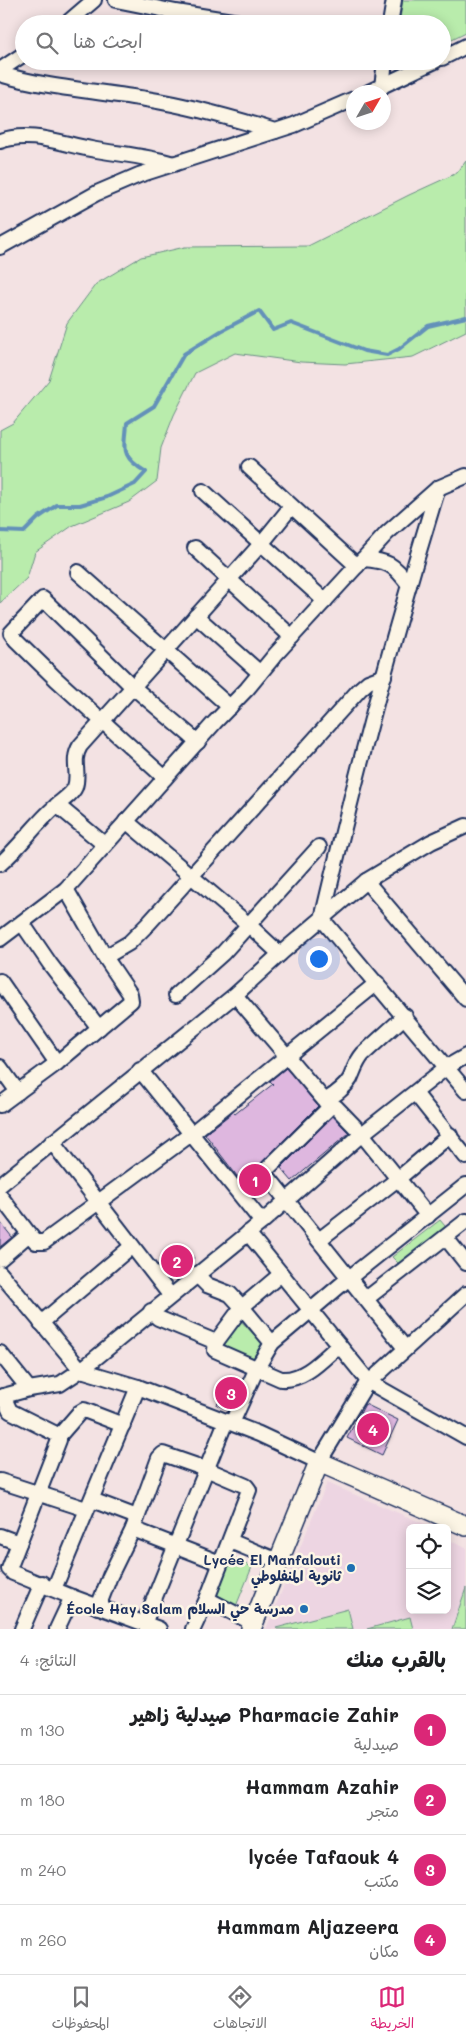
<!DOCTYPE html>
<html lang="ar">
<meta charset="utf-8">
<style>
:root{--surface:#fff;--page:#f6f6f6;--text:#202124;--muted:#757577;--line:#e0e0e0;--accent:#db2777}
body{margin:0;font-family:Mali,"Playpen Sans Arabic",sans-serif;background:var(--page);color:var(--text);direction:rtl}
.controls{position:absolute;right:15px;bottom:15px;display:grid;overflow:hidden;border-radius:8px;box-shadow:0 2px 12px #0003}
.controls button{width:45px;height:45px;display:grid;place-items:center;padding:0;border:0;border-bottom:1px solid var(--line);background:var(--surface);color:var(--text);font:25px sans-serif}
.compass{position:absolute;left:346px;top:85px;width:45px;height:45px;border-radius:50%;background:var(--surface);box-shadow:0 2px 12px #0003;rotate:51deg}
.you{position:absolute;left:318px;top:958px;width:18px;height:18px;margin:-12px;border:4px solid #fff;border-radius:50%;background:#1a73e8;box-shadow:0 0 0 8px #1a73e833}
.badge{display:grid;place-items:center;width:32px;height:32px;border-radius:50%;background:var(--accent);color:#fff;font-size:16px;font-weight:700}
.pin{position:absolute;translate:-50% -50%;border:2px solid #fff;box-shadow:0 1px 5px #0006}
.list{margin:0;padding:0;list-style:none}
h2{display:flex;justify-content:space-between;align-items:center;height:65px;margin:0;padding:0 20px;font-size:21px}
h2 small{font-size:16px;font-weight:400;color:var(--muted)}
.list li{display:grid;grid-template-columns:32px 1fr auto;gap:15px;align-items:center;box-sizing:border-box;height:70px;padding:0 20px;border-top:1px solid var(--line)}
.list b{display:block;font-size:19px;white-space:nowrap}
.list p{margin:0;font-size:16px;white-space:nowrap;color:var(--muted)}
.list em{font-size:16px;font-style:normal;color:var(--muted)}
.icon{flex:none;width:28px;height:28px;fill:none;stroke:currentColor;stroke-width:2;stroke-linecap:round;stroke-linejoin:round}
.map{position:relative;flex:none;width:466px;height:1629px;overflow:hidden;direction:ltr}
.search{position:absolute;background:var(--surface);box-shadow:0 2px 12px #0003;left:15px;right:15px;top:15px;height:55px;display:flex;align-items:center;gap:12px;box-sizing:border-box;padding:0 18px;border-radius:28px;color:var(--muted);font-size:19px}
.sheet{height:345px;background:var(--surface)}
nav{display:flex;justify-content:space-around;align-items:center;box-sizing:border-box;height:70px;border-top:1px solid var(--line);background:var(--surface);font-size:14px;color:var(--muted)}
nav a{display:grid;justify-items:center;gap:2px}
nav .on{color:var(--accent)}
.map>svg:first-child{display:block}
.built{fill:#edd5e2}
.green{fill:#b9ecac;stroke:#6a8e85}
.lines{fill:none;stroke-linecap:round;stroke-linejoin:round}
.stream{stroke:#6491b9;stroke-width:4}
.building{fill:#deb7df;stroke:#1b2f5e}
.street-casing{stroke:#1b2f5e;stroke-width:18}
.secondary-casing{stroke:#1b2f5e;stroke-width:22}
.street{stroke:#fcf5e5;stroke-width:14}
.secondary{stroke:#fcf5e5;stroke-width:19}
.poi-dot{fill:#1f6fb2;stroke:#fcf5e5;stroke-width:2}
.labels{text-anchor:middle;stroke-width:5;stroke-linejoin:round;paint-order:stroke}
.poi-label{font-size:14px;font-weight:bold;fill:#1b2f5e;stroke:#fcf5e5;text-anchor:end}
</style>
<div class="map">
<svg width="466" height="1629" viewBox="0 0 466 1629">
<rect width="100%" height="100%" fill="#f3e2e3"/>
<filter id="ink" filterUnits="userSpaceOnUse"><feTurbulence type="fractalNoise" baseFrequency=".02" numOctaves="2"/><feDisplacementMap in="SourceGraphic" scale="10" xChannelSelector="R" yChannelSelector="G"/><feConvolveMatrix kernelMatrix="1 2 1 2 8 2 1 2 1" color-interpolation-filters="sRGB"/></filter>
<g filter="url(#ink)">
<path class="built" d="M327,1483L434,1528H410V1610H447V1539L466,1547V1588L452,1629H266Z"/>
<g class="green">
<path d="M403,0H466V32L442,44V24H399Z"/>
<path d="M466,161V331L413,357L345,364L301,362L235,353L195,373L174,415L161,448L157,481L129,502L72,526L35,552L27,578L0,603V430L13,423L49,380L67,323L96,284L141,257L185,247L308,246L409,195L457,173Z"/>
<path d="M440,1220L450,1232L405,1270L392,1257Z"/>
<path d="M235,1315L266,1347L254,1362L219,1348Z"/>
<path d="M229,1556L252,1567L234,1611L211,1602Z"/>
<path d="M466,1588V1629H452Z"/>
<path d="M348,1609L353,1629H277L276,1628Z"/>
<path d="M410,1617L413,1629H367Z"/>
</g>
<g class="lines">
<path class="stream" d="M0,531L24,532L38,518L57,505H80L107,497L135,484L146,472C120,456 125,450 127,423L154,406L184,354L221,331L259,311L273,330L291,323L364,351L387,355L399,349L428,326L466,317"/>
</g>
<g class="building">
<path d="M286,1068L318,1106L258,1166L256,1174L262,1183L250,1193L205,1134L233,1112L235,1114L273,1084L270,1081Z"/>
<path d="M333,1116L349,1133L292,1181L281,1168Z"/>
<path d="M0,1222L12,1237L0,1247Z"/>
<path d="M183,1246L194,1258L170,1278L160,1264Z"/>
<path d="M230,1375L242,1380L229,1410L217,1405Z"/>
<path d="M365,1404L398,1420L382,1455L347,1438Z"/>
</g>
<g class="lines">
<defs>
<g id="street">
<path d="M116,0L176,12L251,24"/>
<path d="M66,24L94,0"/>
<path d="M390,24L394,0"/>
<path d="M442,58L466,46"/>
<path d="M0,70L24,54"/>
<path d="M0,74C47,88 97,91 146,99C190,106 233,118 275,131"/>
<path d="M382,87L385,61"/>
<path d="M369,92L435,61"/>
<path d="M0,141C29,130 62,144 91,149C118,154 146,156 174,164"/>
<path d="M0,247L97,193L139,175L294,125L354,99"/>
<path d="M249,467L357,566"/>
<path d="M438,488C394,630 356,774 322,919L466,1091"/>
<path d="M203,491L325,601"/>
<path d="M195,548L292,637"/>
<path d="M363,559C388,561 394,564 409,585"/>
<path d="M78,572L230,707"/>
<path d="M196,616L260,673"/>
<path d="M165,778L56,679L16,640L11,633L43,599L133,687L198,742"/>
<path d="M57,805L105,845"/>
<path d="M126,821L249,925L280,954"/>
<path d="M0,864C21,846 35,824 56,806C62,800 72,795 75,787C80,773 71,761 80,746L261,544L291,507"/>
<path d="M366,881L466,999"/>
<path d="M22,923L50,964L99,1028"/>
<path d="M0,939L66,889L215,722L247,689L275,655L387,533L438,488L466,476"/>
<path d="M105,957L129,943L148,924L360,689L368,682L384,676"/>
<path d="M0,981L57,1063"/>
<path d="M176,995L223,953L319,847"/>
<path d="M235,995L325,1101L330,1107H336L362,1134L428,1216"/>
<path d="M0,1067L18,1092"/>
<path d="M140,1070L262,1222"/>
<path d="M415,1093L466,1157"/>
<path d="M325,1101C334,1095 344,1089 350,1079C354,1070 356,1062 363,1054L405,1016"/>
<path d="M0,1105L57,1063L131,1001L130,994L105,957L66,889"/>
<path d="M330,1107L264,1172L405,1348"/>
<path d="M52,1142L170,1295"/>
<path d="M0,1185L235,995L280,954L366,881L431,842L466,826"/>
<path d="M0,1196L29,1234"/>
<path d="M248,1233L369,1382L466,1437"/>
<path d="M446,1238L466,1263"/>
<path d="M319,1240L399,1178L450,1135"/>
<path d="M0,1259L29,1234L36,1242H44L191,1134L377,983"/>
<path d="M0,1273L81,1370L138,1387L259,1434L319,1462L365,1386L466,1294"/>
<path d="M196,1274L207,1285L230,1294L242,1307L281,1274"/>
<path d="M366,1299L466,1221"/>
<path d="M151,1311L158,1318L216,1342L215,1350L281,1379C304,1381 323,1359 339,1345"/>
<path d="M41,1323L132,1246"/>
<path d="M216,1342L242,1307L272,1343"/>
<path d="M0,1353L29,1389"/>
<path d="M3,1396L10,1411L54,1433L59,1436V1440L9,1569L13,1573L72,1597L159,1629"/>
<path d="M0,1397L29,1389L60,1384L81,1370L262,1222L362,1134L447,1067L466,1056"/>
<path d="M232,1423L257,1368L272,1343L349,1278L466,1185"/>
<path d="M59,1436L79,1413L84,1410L123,1425"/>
<path d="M0,1481L86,1509"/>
<path d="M92,1500L137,1517"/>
<path d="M133,1529L220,1563"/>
<path d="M0,1536L19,1543"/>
<path d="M230,1541L278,1561"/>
<path d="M54,1589L138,1387"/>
<path d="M207,1599L253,1623"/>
<path d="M98,1607L110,1576L133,1529L159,1458L163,1454L206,1469L246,1486L249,1490L207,1599L193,1629"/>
<path d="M144,1624L226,1421"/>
<path d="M22,1629L42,1583"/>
<path d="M57,1629L72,1597"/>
</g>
<path id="secondary" d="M251,1629L319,1462L466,1526"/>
</defs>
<use href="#street" class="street-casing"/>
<use href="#secondary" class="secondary-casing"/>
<use href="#street" class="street"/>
<use href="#secondary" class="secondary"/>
</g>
</g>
<g class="poi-dot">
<circle cx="351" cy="1568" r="5"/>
<circle cx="304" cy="1609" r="5"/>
</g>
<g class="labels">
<g class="poi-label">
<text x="341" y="1565">Lycée El Manfalouti<tspan x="341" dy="16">ثانوية المنفلوطي</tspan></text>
<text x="294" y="1614">École Hay Salam مدرسة حي السلام</text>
</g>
</g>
</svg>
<div class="controls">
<button><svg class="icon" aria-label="locate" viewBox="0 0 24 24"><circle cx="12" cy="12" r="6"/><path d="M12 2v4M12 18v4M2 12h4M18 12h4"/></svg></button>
<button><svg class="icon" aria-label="layers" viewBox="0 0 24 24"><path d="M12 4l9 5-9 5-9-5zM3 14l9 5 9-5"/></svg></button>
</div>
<svg class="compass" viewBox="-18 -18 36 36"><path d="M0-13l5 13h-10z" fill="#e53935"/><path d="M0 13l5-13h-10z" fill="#757577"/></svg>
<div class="you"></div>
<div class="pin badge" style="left:255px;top:1180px">1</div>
<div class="pin badge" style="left:177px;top:1261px">2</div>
<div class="pin badge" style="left:231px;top:1393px">3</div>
<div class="pin badge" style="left:373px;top:1429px">4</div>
<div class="search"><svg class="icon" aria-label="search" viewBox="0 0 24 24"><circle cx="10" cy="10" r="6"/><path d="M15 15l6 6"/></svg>ابحث هنا</div>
</div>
<section class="sheet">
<h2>بالقرب منك<small>النتائج: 4</small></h2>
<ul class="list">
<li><span class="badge">1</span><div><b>Pharmacie Zahir صيدلية زاهير</b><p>صيدلية</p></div><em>130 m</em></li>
<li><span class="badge">2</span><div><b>Hammam Azahir</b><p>متجر</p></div><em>180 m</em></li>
<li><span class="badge">3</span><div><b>lycée Tafaouk 4</b><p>مكتب</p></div><em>240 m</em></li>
<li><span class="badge">4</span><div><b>Hammam Aljazeera</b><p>مكان</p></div><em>260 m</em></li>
</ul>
</section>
<nav>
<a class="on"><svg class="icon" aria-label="map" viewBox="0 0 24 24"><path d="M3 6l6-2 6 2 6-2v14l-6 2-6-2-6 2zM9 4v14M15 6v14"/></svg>الخريطة</a>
<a><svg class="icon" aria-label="directions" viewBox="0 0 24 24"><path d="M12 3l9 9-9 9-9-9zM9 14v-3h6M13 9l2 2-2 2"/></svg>الاتجاهات</a>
<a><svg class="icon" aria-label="saved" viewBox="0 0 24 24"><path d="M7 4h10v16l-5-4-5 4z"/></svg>المحفوظات</a>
</nav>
